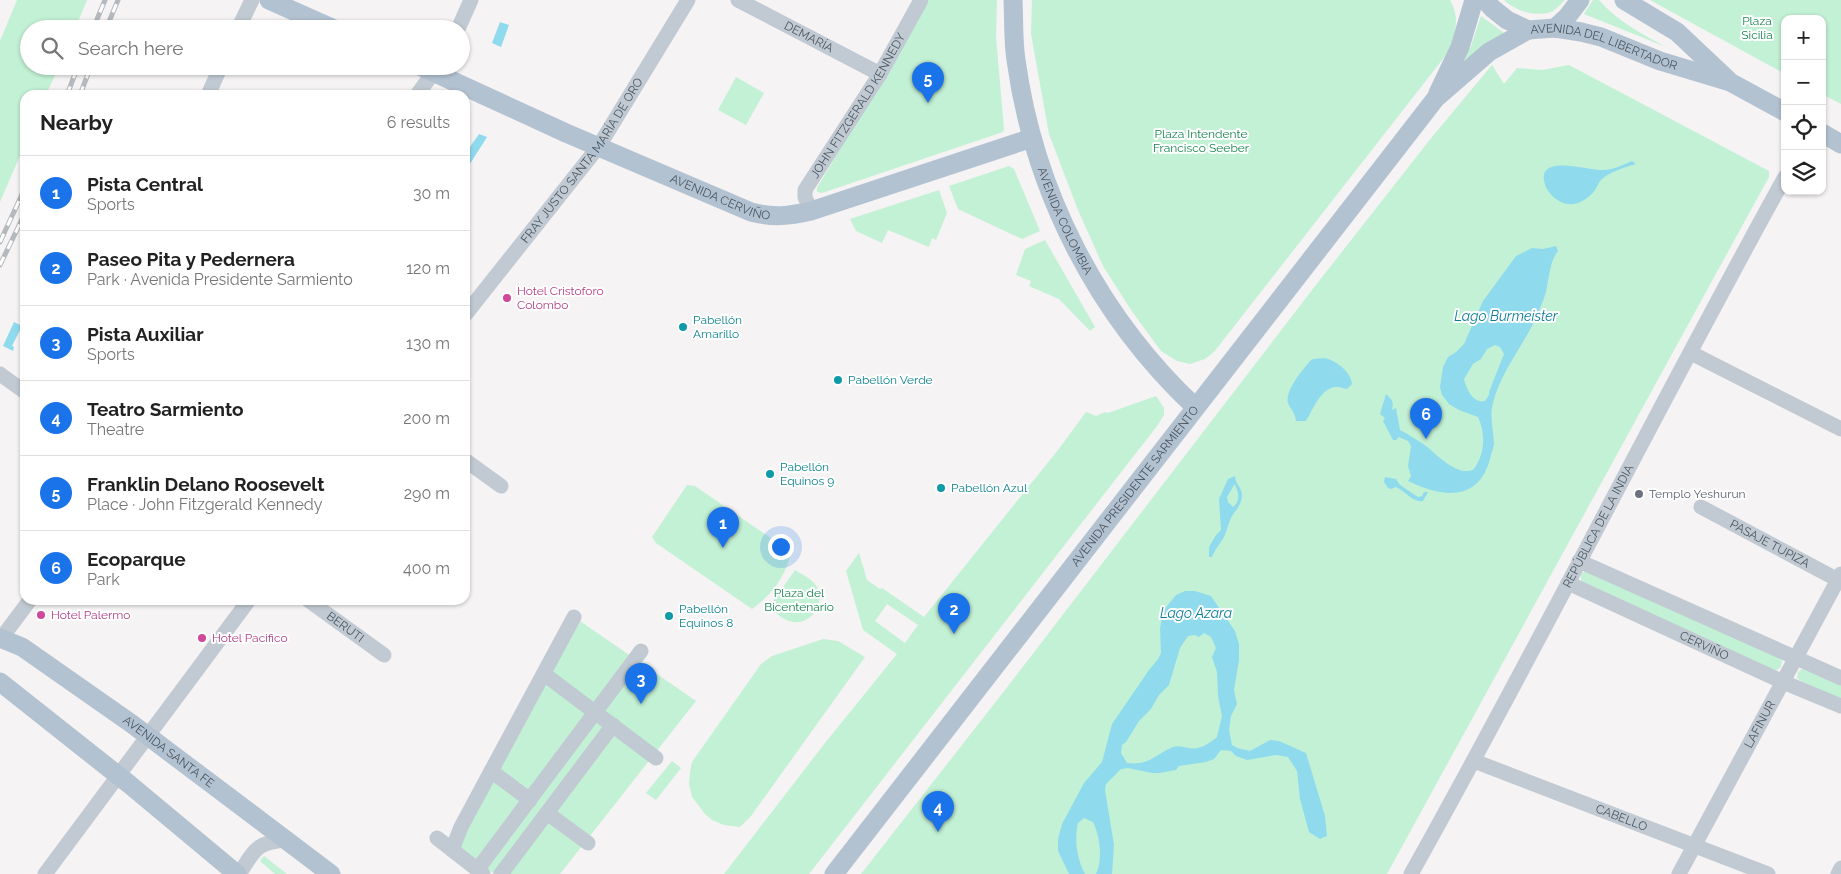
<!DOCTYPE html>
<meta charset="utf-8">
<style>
:root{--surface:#fff;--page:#f2f2f2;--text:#222;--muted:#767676;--line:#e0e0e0;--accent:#1a73e8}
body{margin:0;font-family:Raleway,sans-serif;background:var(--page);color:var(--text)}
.controls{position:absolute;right:15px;top:15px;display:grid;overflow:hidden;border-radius:10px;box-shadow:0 1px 4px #0004}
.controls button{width:45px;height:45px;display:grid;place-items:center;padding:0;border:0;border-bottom:1px solid var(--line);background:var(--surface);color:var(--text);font:25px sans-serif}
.you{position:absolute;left:780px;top:546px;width:18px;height:18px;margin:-12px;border:4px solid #fff;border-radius:50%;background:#1a73e8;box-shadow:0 0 0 8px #1a73e833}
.badge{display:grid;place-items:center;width:32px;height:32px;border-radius:50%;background:var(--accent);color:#fff;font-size:16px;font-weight:700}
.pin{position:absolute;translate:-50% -41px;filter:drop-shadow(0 1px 2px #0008)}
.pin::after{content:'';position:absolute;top:26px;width:18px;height:15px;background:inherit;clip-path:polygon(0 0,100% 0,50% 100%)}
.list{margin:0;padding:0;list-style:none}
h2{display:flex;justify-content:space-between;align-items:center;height:65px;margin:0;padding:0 20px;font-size:21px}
h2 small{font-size:16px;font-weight:400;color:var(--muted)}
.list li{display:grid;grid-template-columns:32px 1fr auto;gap:15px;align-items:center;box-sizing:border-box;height:75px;padding:0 20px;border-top:1px solid var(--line)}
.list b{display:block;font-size:19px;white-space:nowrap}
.list p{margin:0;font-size:16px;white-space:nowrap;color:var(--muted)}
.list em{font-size:16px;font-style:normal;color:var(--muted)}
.icon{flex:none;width:28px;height:28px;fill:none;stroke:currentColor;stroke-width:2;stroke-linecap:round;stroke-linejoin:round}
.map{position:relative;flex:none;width:1841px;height:874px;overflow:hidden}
.search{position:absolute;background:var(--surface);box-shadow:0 1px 4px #0004;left:20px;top:20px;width:450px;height:55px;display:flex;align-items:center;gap:12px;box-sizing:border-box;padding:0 18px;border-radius:28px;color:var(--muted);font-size:19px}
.panel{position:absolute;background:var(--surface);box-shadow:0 1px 4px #0004;left:20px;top:90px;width:450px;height:515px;border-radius:15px}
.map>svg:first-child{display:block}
.green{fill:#c3f1d5;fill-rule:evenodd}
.water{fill:#90daee;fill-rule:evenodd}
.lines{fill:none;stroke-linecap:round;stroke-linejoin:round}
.minor{stroke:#c1cad2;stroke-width:15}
.major{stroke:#b3c2d1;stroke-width:19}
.rail-casing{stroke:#b5b8bd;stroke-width:5}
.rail{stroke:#fff;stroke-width:3;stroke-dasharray:9;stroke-linecap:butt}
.hotel-dot{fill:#d1479c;stroke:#fff;stroke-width:2}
.culture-dot{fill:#0f9aa8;stroke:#fff;stroke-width:2}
.worship-dot{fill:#6b7280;stroke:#fff;stroke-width:2}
.labels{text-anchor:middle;stroke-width:4;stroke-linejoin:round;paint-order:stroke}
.park-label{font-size:12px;fill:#17864f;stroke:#fff}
.street-label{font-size:12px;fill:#4a5661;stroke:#fff}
.hotel-label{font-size:12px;fill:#b23c85;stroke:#fff;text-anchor:start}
.culture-label{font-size:12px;fill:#0d838f;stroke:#fff;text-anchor:start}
.worship-label{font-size:12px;fill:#5b616d;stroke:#fff;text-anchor:start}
.water-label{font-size:14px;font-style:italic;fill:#0c7c9b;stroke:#fff}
</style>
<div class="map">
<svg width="1841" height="874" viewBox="0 0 1841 874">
<rect width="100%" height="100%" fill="#f5f3f3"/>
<g class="green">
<path d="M17,0H87L75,29H29V66H59L46,95H25V144L0,202V41Z"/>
<path d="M929,0H997L996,37L1004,129L1003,132L822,193L817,192V188Z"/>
<path d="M1032,0H1450C1461,19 1455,36 1446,55L1214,352L1205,359L1190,364L1177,361L1161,351L1131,310L1103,266L1078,210L1049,134L1031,34Z"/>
<path d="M1504,0H1565C1562,3 1557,8 1553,11C1538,18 1515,11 1504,0Z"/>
<path d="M1593,0H1599C1617,21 1642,34 1666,47L1584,14Z"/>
<path d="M1650,0H1841V104L1822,94V19H1785V74Z"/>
<path d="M1481,16L1504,33L1484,46L1456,72L1471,46Z"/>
<path d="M1492,65L1504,84L1517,68L1542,70L1569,65L1769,171V177L1387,874H861L1005,690L1319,281L1432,137Z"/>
<path d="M736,77L764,93L746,125L718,110Z"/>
<path d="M1009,166L1014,169L1040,231L1022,239L958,209L949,186Z"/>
<path d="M939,190L947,213L936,240L932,238L929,247L888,230L882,243L856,231L850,219Z"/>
<path d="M1045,240L1095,327L1090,331L1059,299L1029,286L1031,281L1016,275L1025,249Z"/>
<path d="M1156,396L1164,408V415L1157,426L809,874H724L825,743L897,654L863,630L846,571L859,553L867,580L880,589L882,588L924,617L1058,450L1086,412L1096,416L1105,412L1108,413ZM887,604L918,625L905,643L875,621Z"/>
<path d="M687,485L695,486L791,552C786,577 771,595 752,609L656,543L652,537Z"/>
<path d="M1586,569L1778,656L1782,661L1781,667L1777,670H1772L1581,584V575Z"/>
<path d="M795,570C801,574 810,578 815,584C828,600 811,629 789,621C782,619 775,612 769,607Z"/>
<path d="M577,619L696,701L560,874H494L461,848L460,838Z"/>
<path d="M823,639L838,641L865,657L751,816L740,827L724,825L712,820L705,814L692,797L689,784L690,772L692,762L761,664L772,656Z"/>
<path d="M1802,669L1841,683V699L1802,682L1797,678L1798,672Z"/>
<path d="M672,761L681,768L656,800L646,793Z"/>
<path d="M264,856L287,874H275L260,861Z"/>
</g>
<g class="water">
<path d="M500,22L509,25L501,47L492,43Z"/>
<path d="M479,134L487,137L468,167L465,165V154Z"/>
<path d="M1632,161L1636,164C1625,167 1609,172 1601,180C1599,182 1597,187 1595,190C1587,201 1572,209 1559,201C1551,196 1545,189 1544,180C1540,154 1590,171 1603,170C1613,170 1623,165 1632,161Z"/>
<path d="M1556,246L1558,251C1550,261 1550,274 1547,286C1546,295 1542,303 1539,311C1526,343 1501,370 1493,403C1489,417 1494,431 1494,444C1493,449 1491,454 1490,459C1478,503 1441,497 1408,481L1411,476L1408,466L1411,446L1408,441L1399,437L1396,440H1393L1383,421L1385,418L1380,414L1386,394C1392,400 1394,401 1392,410L1396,408L1400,430C1409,435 1418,440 1426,446C1438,456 1457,476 1473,470C1485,455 1486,434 1478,417L1459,410L1449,404L1442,395L1440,387L1443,367L1448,357L1456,352L1464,344L1483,301L1516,256L1532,248L1543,249ZM1495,345L1500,347L1504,354L1489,392V395L1485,401C1473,404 1466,388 1464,379L1473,364L1481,359L1487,349Z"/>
<path d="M14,322L22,326L12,346L14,347L13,351L3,346Z"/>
<path d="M1325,358C1337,361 1351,372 1352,384L1347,389C1343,389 1339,386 1335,387C1320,389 1313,410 1306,421H1296C1295,412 1291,410 1288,403C1285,390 1302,371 1310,361L1313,359Z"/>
<path d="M1235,476C1235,483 1241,487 1242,494C1242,506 1235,510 1231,518C1228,524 1227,531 1224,537C1220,544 1215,549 1212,557H1209V547L1216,535L1221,530L1219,499L1228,479ZM1234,485H1235C1239,493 1240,502 1233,507L1228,502L1227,497Z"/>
<path d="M1385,477L1396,479L1400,485L1418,497L1422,496L1424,492H1428L1423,501C1413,503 1405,491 1396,487L1391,489L1388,488L1384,482Z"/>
<path d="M1185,591H1195L1211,596L1235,631L1239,644V660L1234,690L1237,704L1231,716L1229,730L1232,745L1237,748L1250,751L1270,740L1279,741L1306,753L1325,816L1327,836L1320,839L1309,832L1300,799L1297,771L1288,757L1276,755L1247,760L1236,756L1231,751L1221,750L1214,759L1206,762L1179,766L1176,770L1160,773H1152L1128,768L1121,769L1106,784L1105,790L1114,845L1112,874H1096C1103,860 1100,836 1093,822L1084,818L1078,823C1074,839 1077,859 1085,874H1069L1058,851V839L1062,824L1084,783L1102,762L1112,724L1149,670L1158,659L1161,653L1160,629L1163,611L1176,595ZM1204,633L1211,637L1216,648L1212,657L1217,672L1218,696L1222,716L1217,737C1209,744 1199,750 1189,748C1183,747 1179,745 1173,747C1156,754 1149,766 1127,763L1121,753L1122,745L1126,742L1139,721L1151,709L1159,695L1169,685L1180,648L1188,636L1195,635L1199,637Z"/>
</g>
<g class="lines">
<g class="minor">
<path id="s1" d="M738,0L880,74"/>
<path d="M238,29L252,0"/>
<path d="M458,29L471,0"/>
<path d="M208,95L221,66"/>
<path d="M417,95L438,66"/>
<path id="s2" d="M811,211L805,197V190L880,74L921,0"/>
<path id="s3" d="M465,315L599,146L688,0"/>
<path d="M1691,353L1841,429"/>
<path d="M0,374L25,392"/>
<path d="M465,460L501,486"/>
<path id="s4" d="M1701,507L1838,580"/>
<path d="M1579,561L1841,678"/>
<path id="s5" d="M1568,583L1783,682L1841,706"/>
<path id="s6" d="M308,600L384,655"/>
<path d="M0,640L30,600"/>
<path d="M544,674L656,758"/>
<path id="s7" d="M1474,761L1768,874"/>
<path d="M491,771L530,800"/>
<path d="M547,813L588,843"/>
<path d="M437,838L483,874"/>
<path d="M452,850L461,827L574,617"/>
<path d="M477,870L641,651"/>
<path d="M45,874L249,600"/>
<path d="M239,874C255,850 256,842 287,840"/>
<path d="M501,874L613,725"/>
<path id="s8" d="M1411,874C1540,644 1657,408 1785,177"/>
<path id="s9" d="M1679,874L1841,574"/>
<path d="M1838,874L1841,868"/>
</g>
<g class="major">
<path d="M269,0L334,29"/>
<path id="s10" d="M1013,0C1014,20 1013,41 1016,60C1034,192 1098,316 1195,407"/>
<path id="s11" d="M1485,0L1492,8L1507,20L1528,30L1555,28L1581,32L1601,37L1660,61L1730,82L1785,112"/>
<path d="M1624,0L1677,32L1728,80"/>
<path d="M1555,28L1567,17L1580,0"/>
<path id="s12" d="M420,66L566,133L751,212C773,218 789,216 811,211L1032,138"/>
<path d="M1438,93L1460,47L1474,0"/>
<path d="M1822,133L1841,144"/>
<path id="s13" d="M0,638L22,647L132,724L331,874"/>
<path d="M0,682L129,784L237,874"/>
<path id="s14" d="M834,874L1436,98L1489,52L1528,30"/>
</g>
<defs>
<g id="rail">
<path d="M93,29L105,0"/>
<path d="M106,29L118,0"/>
<path d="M67,95L78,66"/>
<path d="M80,95L91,66"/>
<path d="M0,242L25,188"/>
<path d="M0,265L25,213"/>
</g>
</defs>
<use href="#rail" class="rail-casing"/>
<use href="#rail" class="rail"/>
</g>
<g class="hotel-dot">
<circle cx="507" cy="298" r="5"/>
<circle cx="41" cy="615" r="5"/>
<circle cx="202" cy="638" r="5"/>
</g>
<g class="culture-dot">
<circle cx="683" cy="327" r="5"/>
<circle cx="838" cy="380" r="5"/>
<circle cx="770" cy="474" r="5"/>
<circle cx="941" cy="488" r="5"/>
<circle cx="669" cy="616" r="5"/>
</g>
<circle class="worship-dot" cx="1639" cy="494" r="5"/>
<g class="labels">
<g class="park-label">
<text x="1757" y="25">Plaza<tspan x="1757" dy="14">Sicilia</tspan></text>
<text x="1201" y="138">Plaza Intendente<tspan x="1201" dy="14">Francisco Seeber</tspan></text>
<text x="799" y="597">Plaza del<tspan x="799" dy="14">Bicentenario</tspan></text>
</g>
<g class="street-label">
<text dy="4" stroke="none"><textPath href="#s1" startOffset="80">DEMARÍA</textPath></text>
<text dy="4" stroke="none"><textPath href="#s11" startOffset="132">AVENIDA DEL LIBERTADOR</textPath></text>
<text dy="4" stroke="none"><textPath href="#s2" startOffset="122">JOHN FITZGERALD KENNEDY</textPath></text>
<text dy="4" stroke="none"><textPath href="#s3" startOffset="194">FRAY JUSTO SANTA MARÍA DE ORO</textPath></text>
<text dy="4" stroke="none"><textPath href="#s12" startOffset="328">AVENIDA CERVIÑO</textPath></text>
<text dy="4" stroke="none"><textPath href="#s10" startOffset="229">AVENIDA COLOMBIA</textPath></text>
<text dy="4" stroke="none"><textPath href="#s14" startOffset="491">AVENIDA PRESIDENTE SARMIENTO</textPath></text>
<text dy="4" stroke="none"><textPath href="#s8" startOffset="395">REPÚBLICA DE LA INDIA</textPath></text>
<text dy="4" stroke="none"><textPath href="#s4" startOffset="78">PASAJE TUPIZA</textPath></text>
<text dy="4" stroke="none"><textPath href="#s6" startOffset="46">BERUTI</textPath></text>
<text dy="4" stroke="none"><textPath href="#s5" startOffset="150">CERVIÑO</textPath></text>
<text dy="4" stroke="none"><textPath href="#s9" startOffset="170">LAFINUR</textPath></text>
<text dy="4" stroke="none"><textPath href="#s13" startOffset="204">AVENIDA SANTA FE</textPath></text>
<text dy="4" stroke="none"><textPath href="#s7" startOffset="158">CABELLO</textPath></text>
</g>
<g class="hotel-label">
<text x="517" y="295">Hotel Cristoforo<tspan x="517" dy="14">Colombo</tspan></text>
<text x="51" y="619">Hotel Palermo</text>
<text x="212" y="642">Hotel Pacifico</text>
</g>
<g class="culture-label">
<text x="693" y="324">Pabellón<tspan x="693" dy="14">Amarillo</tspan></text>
<text x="848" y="384">Pabellón Verde</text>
<text x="780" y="471">Pabellón<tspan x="780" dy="14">Equinos 9</tspan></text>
<text x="951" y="492">Pabellón Azul</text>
<text x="679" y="613">Pabellón<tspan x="679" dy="14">Equinos 8</tspan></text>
</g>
<g class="worship-label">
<text x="1649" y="498">Templo Yeshurun</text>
</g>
<g class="water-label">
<text x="1506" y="321">Lago Burmeister</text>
<text x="1196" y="618">Lago Azara</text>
</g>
</g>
</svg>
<div class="controls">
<button>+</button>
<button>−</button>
<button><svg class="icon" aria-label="locate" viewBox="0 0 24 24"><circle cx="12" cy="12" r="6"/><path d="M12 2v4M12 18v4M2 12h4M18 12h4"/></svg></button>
<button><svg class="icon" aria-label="layers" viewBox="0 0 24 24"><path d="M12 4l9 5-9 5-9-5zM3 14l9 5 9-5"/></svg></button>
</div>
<div class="you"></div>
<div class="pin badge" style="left:723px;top:548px">1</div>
<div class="pin badge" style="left:954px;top:634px">2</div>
<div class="pin badge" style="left:641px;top:704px">3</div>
<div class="pin badge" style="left:938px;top:832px">4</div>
<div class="pin badge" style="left:928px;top:103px">5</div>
<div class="pin badge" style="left:1426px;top:439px">6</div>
<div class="search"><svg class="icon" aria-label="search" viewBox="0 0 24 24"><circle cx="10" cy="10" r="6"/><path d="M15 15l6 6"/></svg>Search here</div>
<section class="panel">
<h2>Nearby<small>6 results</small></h2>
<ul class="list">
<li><span class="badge">1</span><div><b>Pista Central</b><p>Sports</p></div><em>30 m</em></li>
<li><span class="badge">2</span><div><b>Paseo Pita y Pedernera</b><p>Park · Avenida Presidente Sarmiento</p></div><em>120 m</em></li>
<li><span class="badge">3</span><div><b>Pista Auxiliar</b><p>Sports</p></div><em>130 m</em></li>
<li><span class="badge">4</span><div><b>Teatro Sarmiento</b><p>Theatre</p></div><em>200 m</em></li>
<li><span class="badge">5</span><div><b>Franklin Delano Roosevelt</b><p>Place · John Fitzgerald Kennedy</p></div><em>290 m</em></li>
<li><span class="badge">6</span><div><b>Ecoparque</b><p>Park</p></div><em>400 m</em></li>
</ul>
</section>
</div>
